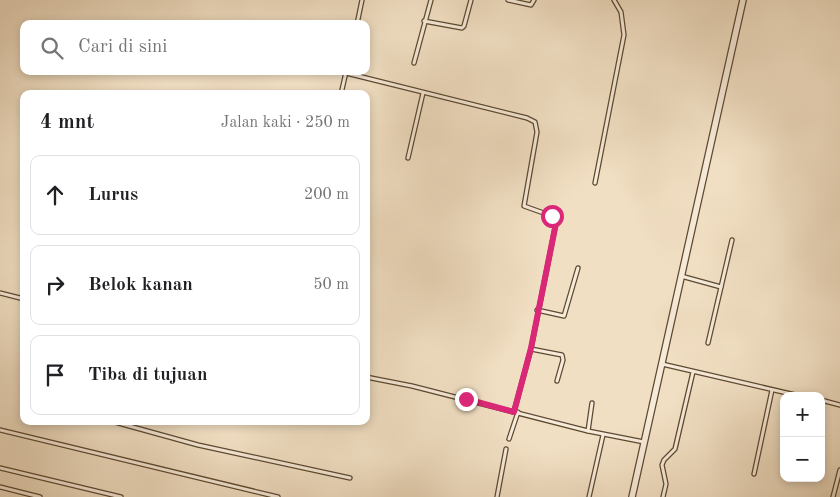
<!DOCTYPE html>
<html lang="id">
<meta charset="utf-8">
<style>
:root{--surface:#fff;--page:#f2f2f2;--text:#202124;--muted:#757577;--line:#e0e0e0}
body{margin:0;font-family:"Old Standard TT",serif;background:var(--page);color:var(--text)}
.controls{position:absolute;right:15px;bottom:15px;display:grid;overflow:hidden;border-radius:10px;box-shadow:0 2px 8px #0003}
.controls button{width:45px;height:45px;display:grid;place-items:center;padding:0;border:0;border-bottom:1px solid var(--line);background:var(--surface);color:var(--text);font:25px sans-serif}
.stop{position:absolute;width:15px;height:15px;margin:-11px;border:4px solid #db2777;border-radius:50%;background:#fff}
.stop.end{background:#db2777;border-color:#fff;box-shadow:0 1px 5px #0008}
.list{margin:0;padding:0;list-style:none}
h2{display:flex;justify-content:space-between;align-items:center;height:65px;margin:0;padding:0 20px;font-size:21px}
h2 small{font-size:16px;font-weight:400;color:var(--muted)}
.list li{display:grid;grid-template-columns:32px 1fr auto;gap:15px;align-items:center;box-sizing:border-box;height:80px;margin:0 10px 10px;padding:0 10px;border:1px solid var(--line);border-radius:10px}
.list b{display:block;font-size:19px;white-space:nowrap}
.list em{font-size:16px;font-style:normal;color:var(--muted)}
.icon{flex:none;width:28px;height:28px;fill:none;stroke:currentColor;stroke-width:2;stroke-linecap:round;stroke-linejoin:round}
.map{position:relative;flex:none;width:840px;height:497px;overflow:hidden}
.search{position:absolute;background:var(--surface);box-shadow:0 2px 8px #0003;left:20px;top:20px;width:350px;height:55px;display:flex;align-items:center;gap:12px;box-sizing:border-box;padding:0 18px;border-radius:10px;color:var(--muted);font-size:19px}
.panel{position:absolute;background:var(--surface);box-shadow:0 2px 8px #0003;left:20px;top:90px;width:350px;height:335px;border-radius:10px}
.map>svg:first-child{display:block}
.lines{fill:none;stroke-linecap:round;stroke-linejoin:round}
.lane-casing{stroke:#5d4932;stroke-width:5.5}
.street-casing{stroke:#5d4932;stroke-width:8}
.lane{stroke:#f6ead8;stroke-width:3}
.street{stroke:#f6ead8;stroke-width:5.5}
.route{stroke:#db2777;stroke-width:6}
</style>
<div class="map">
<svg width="840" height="497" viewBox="0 0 840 497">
<rect width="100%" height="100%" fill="#f1dfc3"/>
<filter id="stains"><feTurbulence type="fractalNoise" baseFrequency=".004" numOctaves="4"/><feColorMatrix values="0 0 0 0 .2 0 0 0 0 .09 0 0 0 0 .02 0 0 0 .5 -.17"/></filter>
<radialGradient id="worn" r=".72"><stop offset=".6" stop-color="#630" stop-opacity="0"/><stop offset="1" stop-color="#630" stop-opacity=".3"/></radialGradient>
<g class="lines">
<defs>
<g id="lane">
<path d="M508,0L531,5L534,0"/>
<path d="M424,21L462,28L464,26L471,0"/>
<path d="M357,24L362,0"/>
<path d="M414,63L431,0"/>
<path d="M346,73L527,118L535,122L537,132L524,206L552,216L556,223L531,349L514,411"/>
<path d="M341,94L346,72"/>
<path d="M408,158L423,93"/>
<path d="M595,183L624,35L621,12L614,0"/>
<path d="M681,276L721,287"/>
<path d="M0,293L24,299"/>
<path d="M537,310L564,316L578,268"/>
<path d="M708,343L732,240"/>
<path d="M531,349L562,355L563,360L557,381"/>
<path d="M662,364L800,396"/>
<path d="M366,377L412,386L588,431L644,442"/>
<path d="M821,400L840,405"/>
<path d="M111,421L198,445L350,478"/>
<path d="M0,430L278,497"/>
<path d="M588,431L592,403"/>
<path d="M509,439L518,412"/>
<path d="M0,468L121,497"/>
<path d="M754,474L772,390"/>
<path d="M0,487L40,497"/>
<path d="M497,497L506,449"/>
<path d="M589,497L603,435"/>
<path d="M663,497L666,484L662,465L664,460L675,449L693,372"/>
<path d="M833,497L840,470"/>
</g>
<path id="street" d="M632,497L743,0"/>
</defs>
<use href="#lane" class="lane-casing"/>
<use href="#street" class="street-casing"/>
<use href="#lane" class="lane"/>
<use href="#street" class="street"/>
</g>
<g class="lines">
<path class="route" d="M466,399L514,412L531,348L556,223L552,216"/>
</g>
<rect width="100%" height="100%" filter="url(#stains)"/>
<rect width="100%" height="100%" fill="url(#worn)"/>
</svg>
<div class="controls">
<button>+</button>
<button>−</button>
</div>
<div class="stop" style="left:552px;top:216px"></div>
<div class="stop end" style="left:466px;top:399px"></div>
<div class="search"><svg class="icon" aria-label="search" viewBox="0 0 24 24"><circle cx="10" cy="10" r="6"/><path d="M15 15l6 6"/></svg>Cari di sini</div>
<section class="panel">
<h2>4 mnt<small>Jalan kaki · 250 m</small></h2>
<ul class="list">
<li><svg class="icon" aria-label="ahead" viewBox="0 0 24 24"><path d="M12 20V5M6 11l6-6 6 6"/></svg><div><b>Lurus</b></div><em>200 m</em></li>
<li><svg class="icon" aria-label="right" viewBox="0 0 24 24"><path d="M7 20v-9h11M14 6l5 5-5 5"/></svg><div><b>Belok kanan</b></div><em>50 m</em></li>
<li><svg class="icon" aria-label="arrive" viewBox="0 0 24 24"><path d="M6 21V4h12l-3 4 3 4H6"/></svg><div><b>Tiba di tujuan</b></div></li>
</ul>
</section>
</div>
